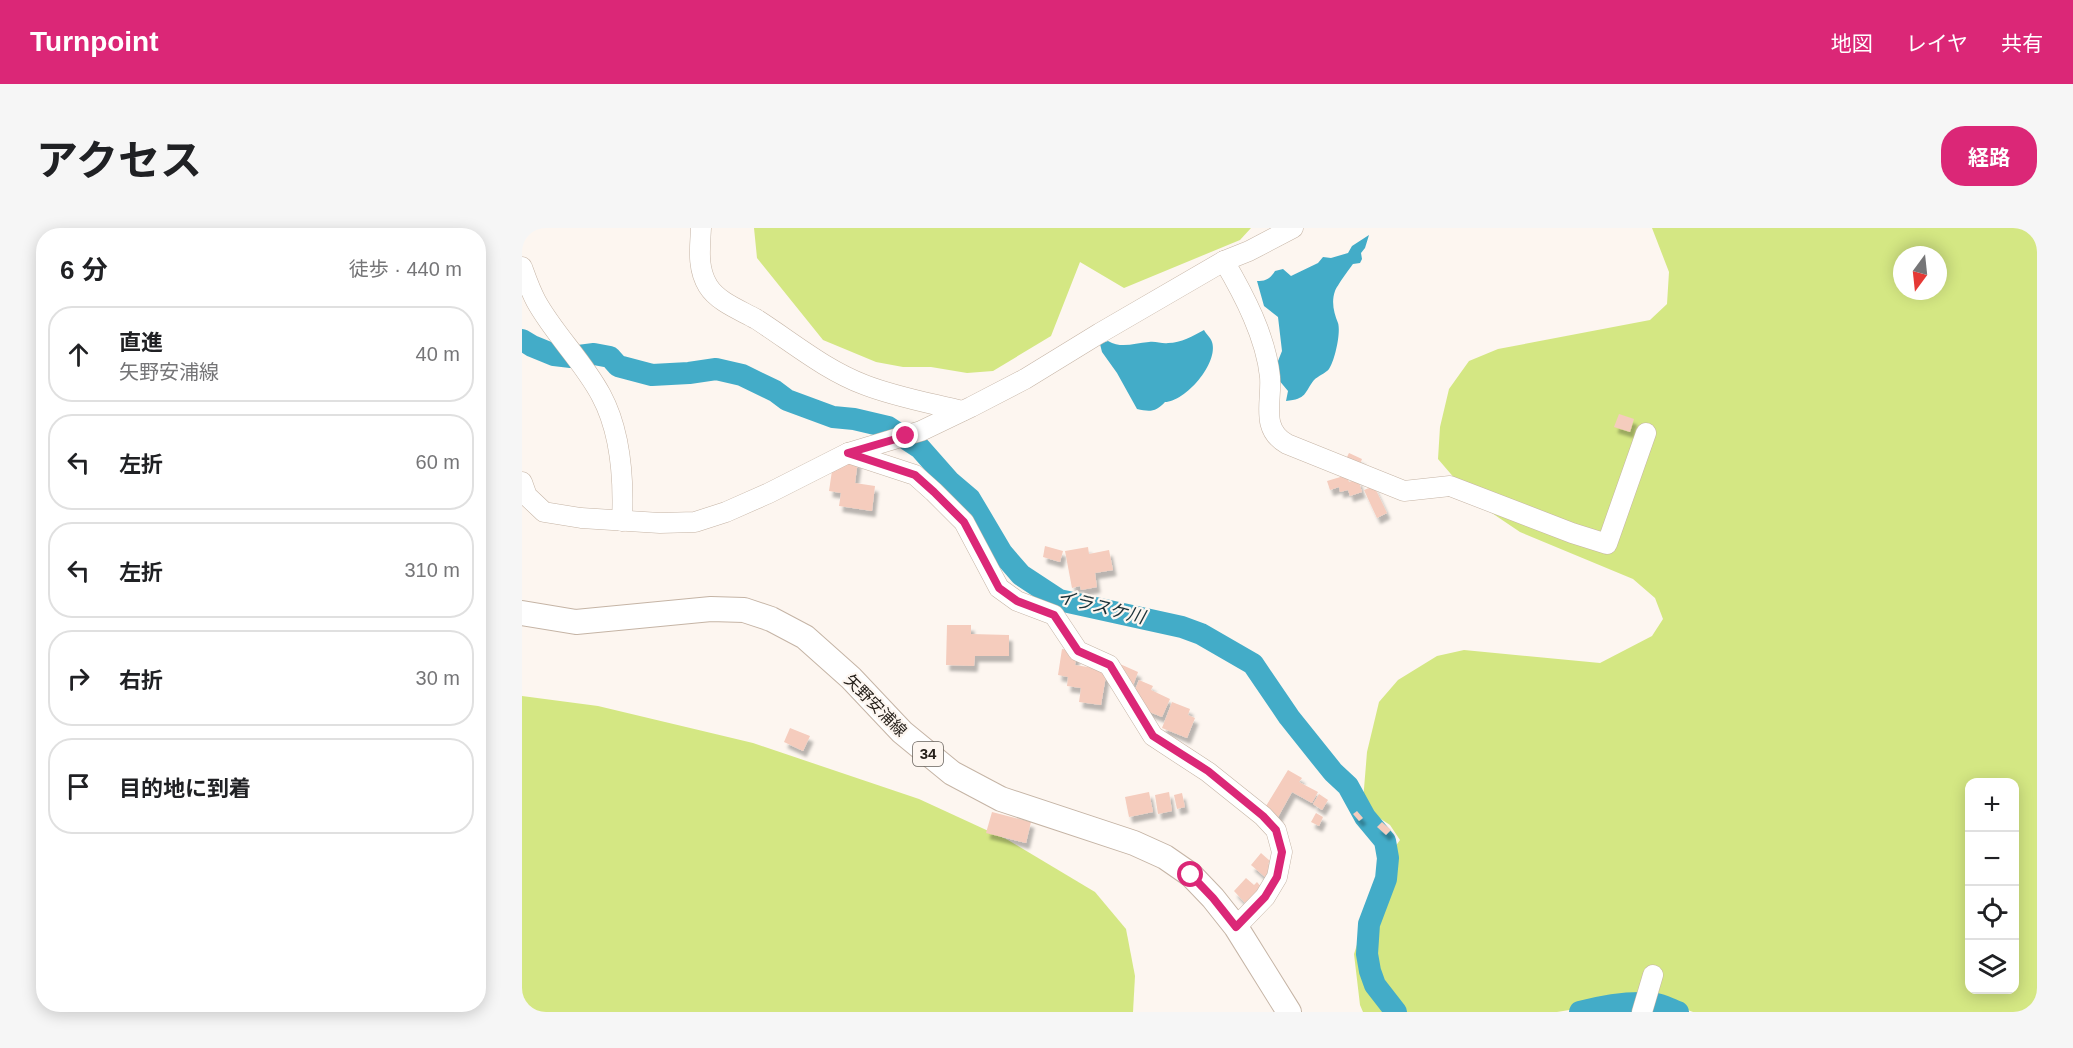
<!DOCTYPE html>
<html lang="ja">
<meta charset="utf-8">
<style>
:root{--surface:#fff;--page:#f6f6f6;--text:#202124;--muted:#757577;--line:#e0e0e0;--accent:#db2777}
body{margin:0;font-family:Helvetica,"Noto Sans JP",sans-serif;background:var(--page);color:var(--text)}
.controls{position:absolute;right:18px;bottom:18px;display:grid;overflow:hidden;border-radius:12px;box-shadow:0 3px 15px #0003}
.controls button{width:54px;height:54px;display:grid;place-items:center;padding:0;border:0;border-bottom:2px solid var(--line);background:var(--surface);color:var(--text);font:30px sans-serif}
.compass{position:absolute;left:1371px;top:18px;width:54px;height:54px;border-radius:50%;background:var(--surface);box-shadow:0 3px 15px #0003;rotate:195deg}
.stop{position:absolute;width:18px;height:18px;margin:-14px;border:4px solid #db2777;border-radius:50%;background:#fff}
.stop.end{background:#db2777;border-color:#fff;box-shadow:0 2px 6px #0008}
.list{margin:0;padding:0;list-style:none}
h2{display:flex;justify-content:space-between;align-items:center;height:78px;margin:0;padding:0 24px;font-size:26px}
h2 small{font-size:20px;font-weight:400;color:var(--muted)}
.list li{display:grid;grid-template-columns:39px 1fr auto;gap:18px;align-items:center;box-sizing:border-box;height:96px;margin:0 12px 12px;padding:0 12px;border:2px solid var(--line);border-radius:24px}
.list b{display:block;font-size:22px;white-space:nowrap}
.list p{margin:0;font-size:20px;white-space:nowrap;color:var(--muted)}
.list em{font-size:20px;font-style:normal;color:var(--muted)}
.icon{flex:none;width:33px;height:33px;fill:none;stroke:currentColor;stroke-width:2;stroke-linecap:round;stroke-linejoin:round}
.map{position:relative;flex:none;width:1515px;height:784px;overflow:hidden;border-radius:24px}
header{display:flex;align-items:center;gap:36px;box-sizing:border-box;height:84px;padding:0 30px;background:var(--accent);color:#fff}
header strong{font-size:28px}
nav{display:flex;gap:33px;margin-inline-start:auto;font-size:21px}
.intro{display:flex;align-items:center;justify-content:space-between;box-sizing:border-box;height:144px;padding:0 36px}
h1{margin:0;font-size:42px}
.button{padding:15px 27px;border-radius:24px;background:var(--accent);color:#fff;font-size:21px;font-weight:700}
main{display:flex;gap:36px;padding:0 36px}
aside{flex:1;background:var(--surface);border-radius:24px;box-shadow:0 3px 15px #0003}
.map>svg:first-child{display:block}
.green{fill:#d4e783;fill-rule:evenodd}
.water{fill:#43acc8}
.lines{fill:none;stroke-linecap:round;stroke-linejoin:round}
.river{stroke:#43acc8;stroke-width:22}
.building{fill:#f5ccbd;filter:url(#shadow)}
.minor-casing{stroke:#c5b4a5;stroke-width:21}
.major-casing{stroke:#c5b4a5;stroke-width:26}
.minor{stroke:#fff;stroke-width:20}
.major{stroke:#fff;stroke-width:24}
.route{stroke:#db2777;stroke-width:8}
.labels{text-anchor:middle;stroke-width:4.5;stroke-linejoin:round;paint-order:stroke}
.shield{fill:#fdf6f0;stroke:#66605a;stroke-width:1.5}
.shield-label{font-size:15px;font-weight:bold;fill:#26201a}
.street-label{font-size:16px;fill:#26201a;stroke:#fdf6f0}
.water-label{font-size:18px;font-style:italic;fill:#1a3138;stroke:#fdf6f0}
</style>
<header>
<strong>Turnpoint</strong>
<nav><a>地図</a><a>レイヤ</a><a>共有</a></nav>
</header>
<div class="intro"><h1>アクセス</h1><a class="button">経路</a></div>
<main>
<aside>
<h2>6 分<small>徒歩 · 440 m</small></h2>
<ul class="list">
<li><svg class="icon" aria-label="ahead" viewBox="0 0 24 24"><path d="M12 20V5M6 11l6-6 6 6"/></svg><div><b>直進</b><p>矢野安浦線</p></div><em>40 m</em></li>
<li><svg class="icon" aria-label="left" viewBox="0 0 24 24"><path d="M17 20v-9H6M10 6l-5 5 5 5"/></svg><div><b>左折</b></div><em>60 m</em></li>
<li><svg class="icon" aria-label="left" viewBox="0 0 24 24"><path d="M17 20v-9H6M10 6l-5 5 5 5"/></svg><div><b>左折</b></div><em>310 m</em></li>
<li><svg class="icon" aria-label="right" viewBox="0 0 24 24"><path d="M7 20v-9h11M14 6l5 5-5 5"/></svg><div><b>右折</b></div><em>30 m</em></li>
<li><svg class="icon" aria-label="arrive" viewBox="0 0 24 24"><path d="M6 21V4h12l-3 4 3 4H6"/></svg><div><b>目的地に到着</b></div></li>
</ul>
</aside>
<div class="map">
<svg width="1515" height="784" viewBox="0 0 1515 784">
<defs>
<filter id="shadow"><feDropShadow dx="3.5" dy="6" stdDeviation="1.5" flood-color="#0004"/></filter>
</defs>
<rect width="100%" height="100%" fill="#fdf6f0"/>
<g class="green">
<path d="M232,0H729L718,12L602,60L558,34L529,108L471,143L445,145L409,139H381L354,134L301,112L235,30Z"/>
<path d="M1130,0H1515V784H1171L1144,774L1108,772L1035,784H841L838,777L832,726L861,636L878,612L868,597L850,585L841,573L845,524L857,474L876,452L915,428L942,422L1078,435L1130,408L1141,391L1133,370L1111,351L998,304L952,273L916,231L918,199L927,161L947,133L976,121L1128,92L1145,76L1147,44ZM1380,27H1416V63H1380ZM1448,554H1492V762H1448Z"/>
<path d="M0,468L76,478L231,515L397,571L486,612L573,664L604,701L613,748L611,784H0Z"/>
</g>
<g class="water">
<path d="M847,7L843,20L839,25L840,31L838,35L831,36C827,41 815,58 813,63C809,74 812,85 816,95C819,104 813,132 807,141C804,145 796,148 792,152C782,165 785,171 764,173L766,163L756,151V133L760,123L756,89L742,78L735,53C744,53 748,51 753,43L761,41L769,48L796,35L801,29L809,30L826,25L830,18Z"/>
<path d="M682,102C684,106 689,110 690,114C697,135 663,174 643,174C634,184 628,184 615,181L595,145L580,124L578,116L586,113C600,121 612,115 627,114C634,113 640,116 646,115C659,115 671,108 682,102Z"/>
</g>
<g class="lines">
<g class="river">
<path d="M0,112L10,118L32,127L49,129L72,126L88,129L96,138L130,147L167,145L194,141L220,147L253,163L265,172L311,189L332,191L366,199L398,220L428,254L448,271L480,325L499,347L537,372L660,399L679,406L731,436L767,489L811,544L826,558L843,589L863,613L866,630L864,651L847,696L845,726L848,743L853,757L874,784"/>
<path d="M1058,784C1081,778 1109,773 1134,776C1141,777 1149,782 1156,784"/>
</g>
</g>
<g class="building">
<path d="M1097,186L1112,191L1108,204L1092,199Z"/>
<path d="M827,225L840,231L836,241L822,235Z"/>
<path d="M312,229L336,233L333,255L353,258L350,283L317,278L319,265L307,263Z"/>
<path d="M825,247L827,254L836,251L840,264L828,268L826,262L818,264L817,259L808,262L805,253Z"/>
<path d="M852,258L865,285L855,290L842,262Z"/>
<path d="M523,318L541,323L538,334L521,329Z"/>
<path d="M566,319L567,326L587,322L591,342L573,345L575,359L559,362L558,358L550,360L543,323Z"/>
<path d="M425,397H449V406L487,407V428H453L452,438L424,437Z"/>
<path d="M540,421L555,423L553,437L585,442L579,477L557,474L559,460L545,458L546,449L536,447Z"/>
<path d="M598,436L616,444L611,458Z"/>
<path d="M617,452L631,458L629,462L648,471L640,489L620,481L609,471Z"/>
<path d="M650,474L668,481L666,487L673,490L665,510L640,500Z"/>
<path d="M268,500L288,508L281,523L262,514Z"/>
<path d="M766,542L780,550L777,554L796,564L790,575L770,564L755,591L741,583Z"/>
<path d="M627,564L631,584L607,589L603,569Z"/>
<path d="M647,564L650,583L636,586L633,567Z"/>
<path d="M660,565L663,579L655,581L652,567Z"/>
<path d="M797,566L806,572L800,582L791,576Z"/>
<path d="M835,583L841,590L837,593L831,586Z"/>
<path d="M470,584L509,594L504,615L464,605Z"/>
<path d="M794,585L801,589L797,598L789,594Z"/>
<path d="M860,594L869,602L864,607L855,599Z"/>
<path d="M739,625L748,633L746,636L751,639L743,649L729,637Z"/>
<path d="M724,650L732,657L735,654L741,661L725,677L712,663Z"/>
</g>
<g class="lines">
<defs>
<g id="minor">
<path d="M179,0C178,20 175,40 186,58C196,74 218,82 234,91C270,114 303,142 343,157C374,169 408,175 440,183"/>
<path d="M702,33C722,67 744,109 748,149C750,174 738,201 765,216L882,263L928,258L1050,305L1085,316L1124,205"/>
<path d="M0,39C4,50 8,62 14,73C32,106 61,133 79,167C99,204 102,251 100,293"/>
<path d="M326,225L393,247L412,264L442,294L477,360L495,373L532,387L556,423L587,437L631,508L686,544L741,588L754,602L760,624L755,649L743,669L714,699"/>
<path d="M0,254L5,268L22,284L59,290L138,295L173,294L204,284L247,265L326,225L399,203L449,179L503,151L578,105L702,33L727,23L771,0"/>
<path d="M1120,784L1131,747"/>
</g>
<path id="major" d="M0,385L54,394L189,381L222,382L249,391L283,409L329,450L380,504L430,545L479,571L612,615L643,629L669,647L691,670L714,699L767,784"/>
</defs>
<use href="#minor" class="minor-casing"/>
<use href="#major" class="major-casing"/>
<use href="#minor" class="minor"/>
<use href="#major" class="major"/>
</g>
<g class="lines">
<path class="route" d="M384,208L326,225L393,247L412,264L442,294L477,360L495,373L532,387L556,423L588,437L631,508L686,543L741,588L754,602L760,624L755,649L743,669L714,699L691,670L669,647"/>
</g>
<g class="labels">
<rect class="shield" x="391" y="514" width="30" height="24" rx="4.5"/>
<g class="shield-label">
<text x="406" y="531">34</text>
</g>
<g class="street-label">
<text transform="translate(354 477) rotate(45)" y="6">矢野安浦線</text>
</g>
<g class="water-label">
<text transform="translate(579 379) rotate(14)" y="6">イラスケ川</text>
</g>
</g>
</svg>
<div class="controls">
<button>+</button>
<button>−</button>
<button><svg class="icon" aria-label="locate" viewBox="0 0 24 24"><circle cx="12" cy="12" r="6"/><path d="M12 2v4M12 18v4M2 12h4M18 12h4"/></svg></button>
<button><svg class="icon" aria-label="layers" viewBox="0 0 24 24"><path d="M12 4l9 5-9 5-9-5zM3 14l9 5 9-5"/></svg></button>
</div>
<svg class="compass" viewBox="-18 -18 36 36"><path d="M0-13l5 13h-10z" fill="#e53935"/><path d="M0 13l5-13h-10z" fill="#757577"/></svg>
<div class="stop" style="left:669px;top:647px"></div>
<div class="stop end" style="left:384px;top:208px"></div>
</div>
</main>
